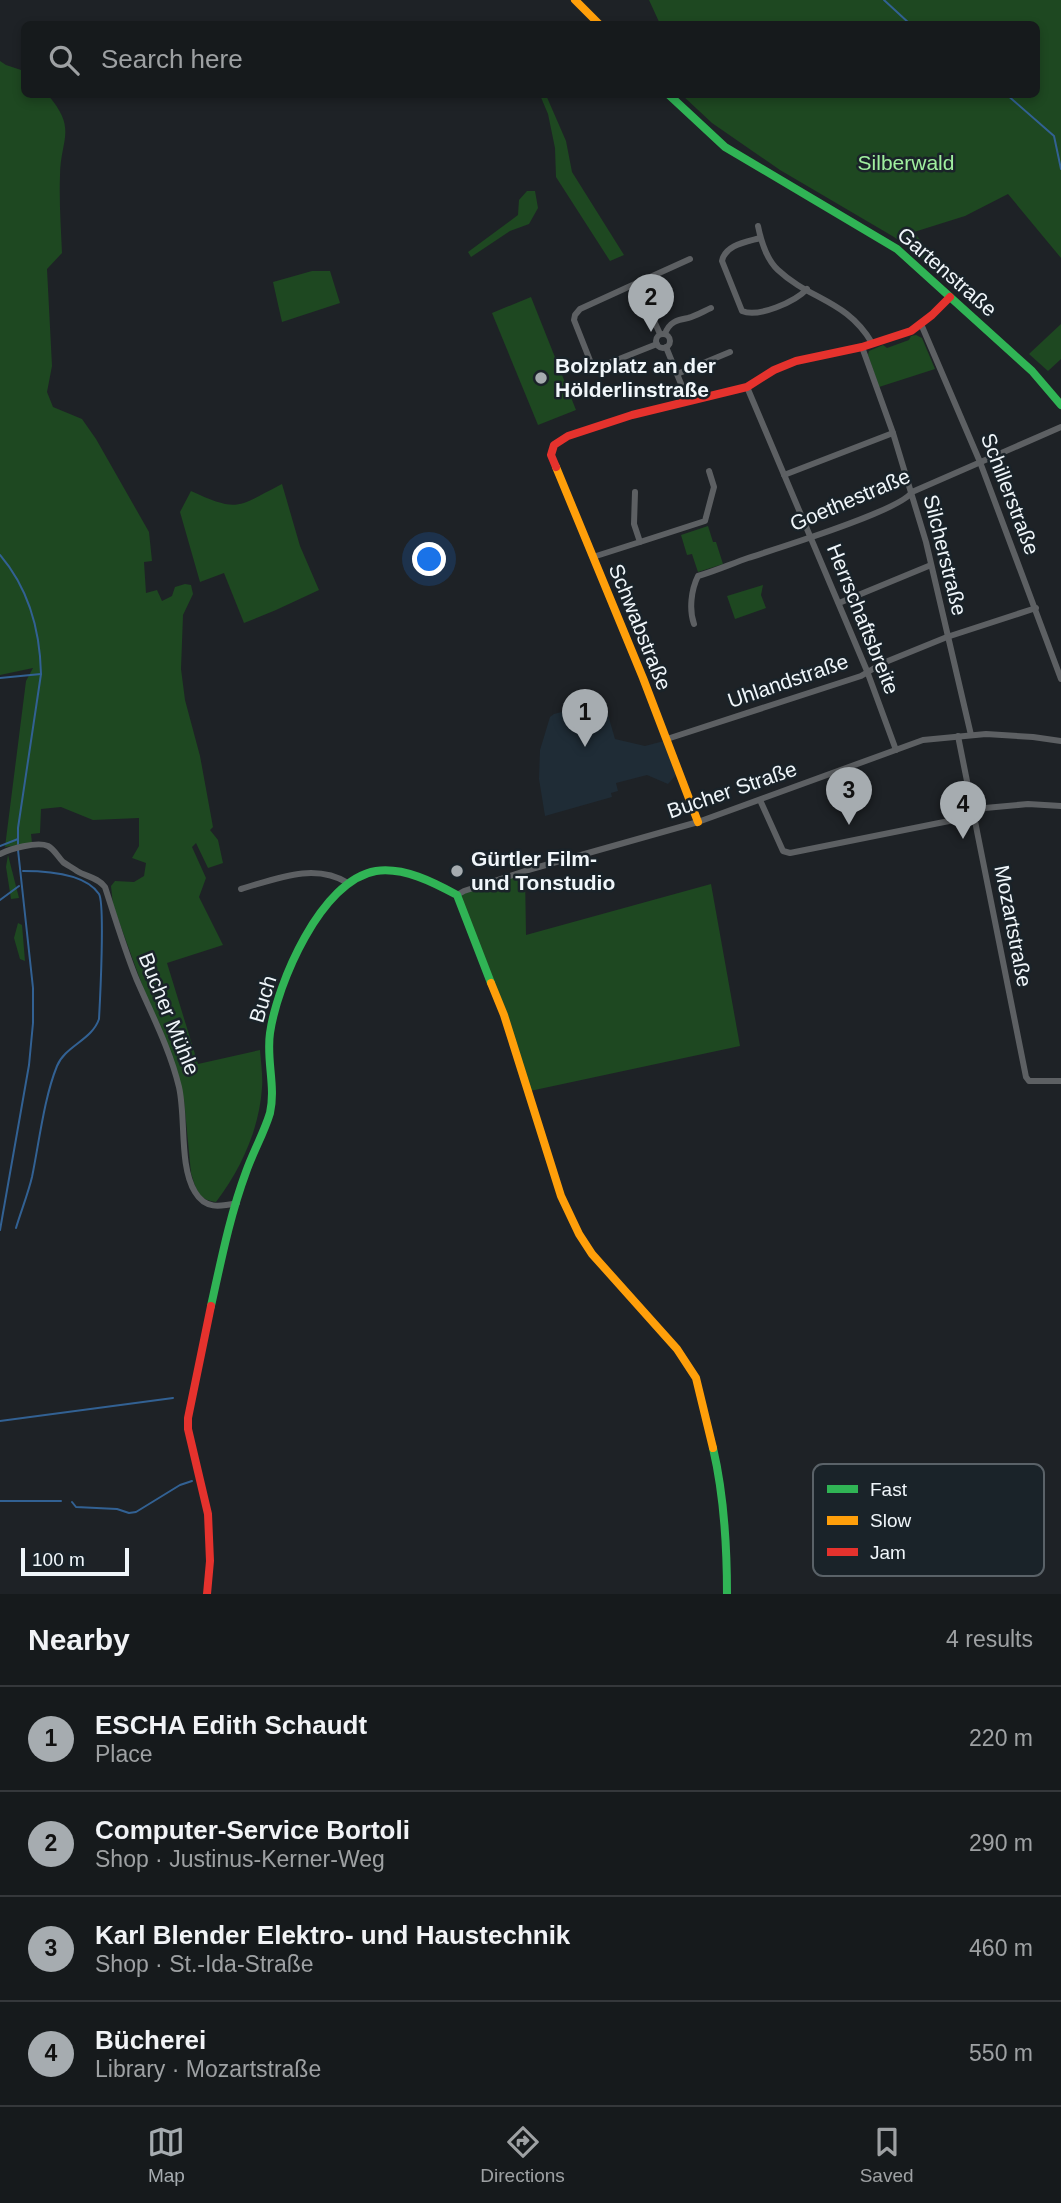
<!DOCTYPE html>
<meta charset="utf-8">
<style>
:root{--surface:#161a1c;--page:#232729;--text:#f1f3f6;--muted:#9ea1a3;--line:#35383b;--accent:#a6acb0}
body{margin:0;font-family:Helvetica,sans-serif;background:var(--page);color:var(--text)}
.scale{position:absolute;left:21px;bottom:18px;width:108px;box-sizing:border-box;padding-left:7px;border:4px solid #f0f6fa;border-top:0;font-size:19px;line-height:24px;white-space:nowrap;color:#f0f6fa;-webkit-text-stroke:5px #1a2329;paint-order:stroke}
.you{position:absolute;left:430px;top:560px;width:24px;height:24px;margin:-18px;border:5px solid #fff;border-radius:50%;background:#1a73e8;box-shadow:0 0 0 10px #1a73e833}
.badge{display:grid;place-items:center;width:46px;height:46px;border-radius:50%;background:var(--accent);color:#111;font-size:23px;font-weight:700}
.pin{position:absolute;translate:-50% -58px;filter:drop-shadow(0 2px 4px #0008)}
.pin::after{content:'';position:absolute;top:37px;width:24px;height:21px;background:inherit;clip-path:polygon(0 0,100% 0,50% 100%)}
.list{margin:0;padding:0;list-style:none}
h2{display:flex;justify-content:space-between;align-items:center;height:91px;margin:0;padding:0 28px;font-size:30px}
h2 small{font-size:23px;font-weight:400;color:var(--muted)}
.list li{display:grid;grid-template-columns:46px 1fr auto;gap:21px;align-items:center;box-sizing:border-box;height:105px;padding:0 28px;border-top:2px solid var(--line)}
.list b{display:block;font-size:26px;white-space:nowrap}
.list p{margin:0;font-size:23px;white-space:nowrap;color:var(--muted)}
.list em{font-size:23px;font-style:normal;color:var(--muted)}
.icon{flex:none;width:38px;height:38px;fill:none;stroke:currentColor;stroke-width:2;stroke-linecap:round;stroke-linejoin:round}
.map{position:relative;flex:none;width:1061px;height:1594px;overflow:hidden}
.search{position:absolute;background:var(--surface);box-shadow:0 4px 10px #0003;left:21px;right:21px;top:21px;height:77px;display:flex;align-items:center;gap:18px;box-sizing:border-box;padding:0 24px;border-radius:10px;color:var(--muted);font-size:26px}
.sheet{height:511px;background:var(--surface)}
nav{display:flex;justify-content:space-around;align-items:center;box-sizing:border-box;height:98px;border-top:2px solid var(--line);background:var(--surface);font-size:19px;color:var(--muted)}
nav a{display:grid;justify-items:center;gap:4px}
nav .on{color:var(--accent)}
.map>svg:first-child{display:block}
.built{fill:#1f2c36}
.green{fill:#1e4821}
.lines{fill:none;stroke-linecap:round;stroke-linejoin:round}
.stream{stroke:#326193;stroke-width:2}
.street{stroke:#5d6063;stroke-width:6}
.fast{stroke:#30b455;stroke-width:8}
.slow{stroke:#ff9f0a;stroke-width:8}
.jam{stroke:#e5322d;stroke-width:8}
.poi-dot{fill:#a6acb0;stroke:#1a2329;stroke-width:2.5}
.labels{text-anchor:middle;stroke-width:5;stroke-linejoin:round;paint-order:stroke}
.park-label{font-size:21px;fill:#a0ef9f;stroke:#1a2329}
.street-label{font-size:21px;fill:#f0f6fa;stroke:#1a2329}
.poi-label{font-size:21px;font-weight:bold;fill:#f0f6fa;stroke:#1a2329;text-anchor:start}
.key{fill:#1a2329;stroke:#5a6268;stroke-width:2}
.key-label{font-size:19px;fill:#f0f6fa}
</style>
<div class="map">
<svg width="1061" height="1594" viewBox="0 0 1061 1594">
<rect width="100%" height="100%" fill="#1e2226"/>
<path class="built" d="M604,701L615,739L645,746L664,741L676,775L668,784L647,775L616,783L618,791L611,793L612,797L545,816L539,779L540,750L550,717L554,714Z"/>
<g class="green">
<path d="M649,0H1061V258L1008,194L965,216L914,232L952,282L894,237L780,170L712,123L682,95L1036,94V24H660Z"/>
<path d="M0,61L6,65L24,71V94L48,95C78,130 60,139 60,176C59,202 61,228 62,253L47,269L52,366L47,392L53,407L82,419L96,439L149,532L152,561L144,562L146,593L157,590L162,601L172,596L175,587L185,584L191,585L193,594L183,615L181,669L185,700L200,756L213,827L210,830L218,840L223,863L208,868L196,843L192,847L206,878L199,897L223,945L167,963L198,1064L260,1050C261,1063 263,1076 262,1088C259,1130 241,1169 216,1202C198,1200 196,1189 191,1173L184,1100L113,905L111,886L115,881L134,882L144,876L146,863L132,858L139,846V818L93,820L61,807L41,809L40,833L31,834L32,843L5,847L26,681L33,668L0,675Z"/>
<path d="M540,95H546L566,141L572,172L624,255L610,261L556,177L555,148L548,114Z"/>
<path d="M527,191H535L538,208L529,224L510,231L471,257L468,252L518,215L519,200Z"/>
<path d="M312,271H330L340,303L282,322L273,282Z"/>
<path d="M531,297L576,410L538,425L492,313Z"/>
<path d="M1061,324V359L1048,371L1029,354Z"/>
<path d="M916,335L922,338L935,369L879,387L868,355L869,351L883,345L887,348L909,340L911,336Z"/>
<path d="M282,484L300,546L319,590L276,610L244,623L224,573L200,582L180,512L191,491C239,513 237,507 282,484Z"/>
<path d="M708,526L713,542H716L723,564L698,572L692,554L687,555L681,535Z"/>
<path d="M763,585L761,595L766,608L735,619L727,596Z"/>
<path d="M8,855L19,898L11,899L6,867Z"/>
<path d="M525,873L526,935L711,884L740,1046L530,1091L461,898L463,894Z"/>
<path d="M18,923L22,925L25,961L20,959L14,938Z"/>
</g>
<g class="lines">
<g class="stream">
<path d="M884,0L910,24"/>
<path d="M1006,94L1054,136L1061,169"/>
<path d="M0,555C29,589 40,630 41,674L18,828V844"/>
<path d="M0,678L41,674"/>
<path d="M0,846L18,839"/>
<path d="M0,900L19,886"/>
<path d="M16,1228C21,1211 28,1194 32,1177C39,1143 44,1098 57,1066C65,1046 92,1040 99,1019C100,1001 105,904 99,894C85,873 45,871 23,871"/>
<path d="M0,1230L29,1065L33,1023V988L18,850"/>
<path d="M0,1421L173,1398"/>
<path d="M0,1501H61"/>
<path d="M72,1502L76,1507L117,1509L129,1513L136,1512L180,1485L192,1481"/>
</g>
<g class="street">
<path d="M758,226C761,241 766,259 778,270C810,300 847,300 872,343"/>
<path d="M760,238C746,242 725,245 722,261L742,311C758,318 795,302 807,289"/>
<path d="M637,283L580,309L575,315L574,320L591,363L604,365L657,344"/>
<path d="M921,324L980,462L1061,679"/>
<circle cx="663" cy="341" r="7"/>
<path d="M660,334L637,283L690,259"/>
<path d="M665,334C669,322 677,320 688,318C696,316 704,311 711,308"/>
<path d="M666,347L688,401"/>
<path d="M862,347L893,433L926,542L971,735"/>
<path d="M677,374L730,352"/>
<path d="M747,387L867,671L896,750"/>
<path d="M784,475L893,433"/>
<path d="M640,542L705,521L714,487L709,471"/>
<path d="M593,557L640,542L634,524L635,492"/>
<path d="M839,603L931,565"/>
<path d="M694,624C689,610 691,590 698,576C715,571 731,564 748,558C775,549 900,511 912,492L1061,427"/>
<path d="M958,736L1026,1077L1029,1081H1061"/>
<path d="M667,739L861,676L883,663L947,637L1036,608"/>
<path d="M760,800L783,851L790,853L964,818L985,808L1028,804L1061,806"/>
<path d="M0,854C10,849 37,841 48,846C54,849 58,857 63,862C67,865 73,868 77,871C87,877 97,877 105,887C115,918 124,948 136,978C151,1013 170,1049 179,1087C186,1118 179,1166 195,1192C205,1209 219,1207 237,1203"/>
<path d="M241,889C276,879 314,862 348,883"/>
<path d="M457,895L464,891L528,870L698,822L923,740L986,734L1033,737L1061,741"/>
</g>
<g class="fast">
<path d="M668,94L725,147L897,249L1032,371L1061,405"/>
<path d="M211,1306C221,1261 230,1215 246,1172C253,1152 264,1133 270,1113C276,1086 266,1060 270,1033C277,984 321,880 376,871C404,867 433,882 457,895L491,983"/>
<path d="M713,1448C724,1495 727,1546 727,1594"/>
</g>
<g class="slow">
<path d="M575,0L599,24"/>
<path d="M556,467L643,678L698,822"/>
<path d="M491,983L504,1015L561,1196L579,1234L592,1254L677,1349L696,1378L713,1448"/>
</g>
<g class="jam">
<path d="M556,467L551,455L554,445L568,436L632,415L747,387L774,370L796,361L862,347L911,331L932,315L950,297"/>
<path d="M207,1594L210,1561L208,1514L188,1429V1418L211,1306"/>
</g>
</g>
<g class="poi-dot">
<circle cx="541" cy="378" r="7"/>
<circle cx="457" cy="871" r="7"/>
</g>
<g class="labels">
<g class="park-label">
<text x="906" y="170">Silberwald</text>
</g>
<g class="street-label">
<text transform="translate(947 272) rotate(41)" y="7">Gartenstraße</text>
<text transform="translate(1010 494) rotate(69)" y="7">Schillerstraße</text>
<text transform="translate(850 500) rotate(-23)" y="7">Goethestraße</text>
<text transform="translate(945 555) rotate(76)" y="7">Silcherstraße</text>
<text transform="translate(863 619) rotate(68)" y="7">Herrschaftsbreite</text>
<text transform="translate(640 627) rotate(68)" y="7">Schwabstraße</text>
<text transform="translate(788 681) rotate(-19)" y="7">Uhlandstraße</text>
<text transform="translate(732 790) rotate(-19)" y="7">Bucher Straße</text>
<text transform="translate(1013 926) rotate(79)" y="7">Mozartstraße</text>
<text transform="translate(263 999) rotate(-73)" y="7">Buch</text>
<text transform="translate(169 1014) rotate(68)" y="7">Bucher Mühle</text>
</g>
<g class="poi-label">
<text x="555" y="373">Bolzplatz an der<tspan x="555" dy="24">Hölderlinstraße</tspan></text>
<text x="471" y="866">Gürtler Film-<tspan x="471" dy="24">und Tonstudio</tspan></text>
</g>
</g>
<rect x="813" y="1464" width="231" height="112" rx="10" class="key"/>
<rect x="827" y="1485" width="31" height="8" fill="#30b455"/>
<rect x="827" y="1516" width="31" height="9" fill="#ff9f0a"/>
<rect x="827" y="1548" width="31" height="8" fill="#e5322d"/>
<g class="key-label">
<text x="870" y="1496">Fast</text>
<text x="870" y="1527">Slow</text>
<text x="870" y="1559">Jam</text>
</g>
</svg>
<div class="scale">100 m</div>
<div class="you"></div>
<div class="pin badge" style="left:585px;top:747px">1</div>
<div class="pin badge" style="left:651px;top:332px">2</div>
<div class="pin badge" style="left:849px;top:825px">3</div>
<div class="pin badge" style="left:963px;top:839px">4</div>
<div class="search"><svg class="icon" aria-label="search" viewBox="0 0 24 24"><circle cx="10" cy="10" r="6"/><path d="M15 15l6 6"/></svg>Search here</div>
</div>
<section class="sheet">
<h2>Nearby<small>4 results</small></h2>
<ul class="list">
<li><span class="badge">1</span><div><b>ESCHA Edith Schaudt</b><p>Place</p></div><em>220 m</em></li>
<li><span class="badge">2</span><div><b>Computer-Service Bortoli</b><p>Shop · Justinus-Kerner-Weg</p></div><em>290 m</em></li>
<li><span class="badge">3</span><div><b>Karl Blender Elektro- und Haustechnik</b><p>Shop · St.-Ida-Straße</p></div><em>460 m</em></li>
<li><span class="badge">4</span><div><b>Bücherei</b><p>Library · Mozartstraße</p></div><em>550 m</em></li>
</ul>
</section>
<nav>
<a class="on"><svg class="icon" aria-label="map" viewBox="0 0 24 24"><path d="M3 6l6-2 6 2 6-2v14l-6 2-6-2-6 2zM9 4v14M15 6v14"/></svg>Map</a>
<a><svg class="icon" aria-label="directions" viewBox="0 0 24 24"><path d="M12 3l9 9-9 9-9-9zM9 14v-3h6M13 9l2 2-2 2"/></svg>Directions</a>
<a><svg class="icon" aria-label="saved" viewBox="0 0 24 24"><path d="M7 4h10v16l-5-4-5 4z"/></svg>Saved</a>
</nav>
